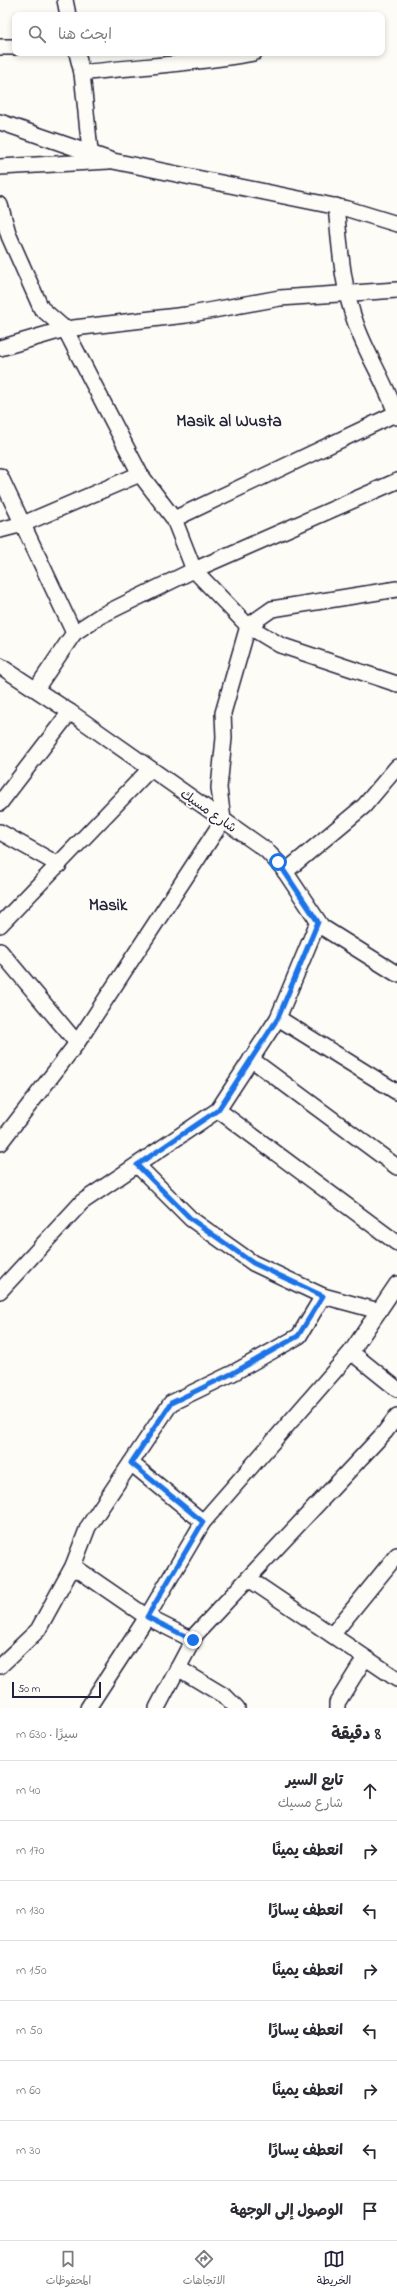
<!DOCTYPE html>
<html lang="ar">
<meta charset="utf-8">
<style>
:root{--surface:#fff;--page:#f2f2f3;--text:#2b2b33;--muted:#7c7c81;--line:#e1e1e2;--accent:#22223b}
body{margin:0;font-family:"Indie Flower","Playpen Sans Arabic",sans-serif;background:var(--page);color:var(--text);direction:rtl}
.scale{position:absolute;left:12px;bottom:10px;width:89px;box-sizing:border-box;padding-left:4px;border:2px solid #22223b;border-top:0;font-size:11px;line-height:14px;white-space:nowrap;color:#22223b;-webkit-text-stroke:3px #fdfcf7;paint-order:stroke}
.stop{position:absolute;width:12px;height:12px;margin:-9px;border:3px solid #1a73e8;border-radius:50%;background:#fff}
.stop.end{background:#1a73e8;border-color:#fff;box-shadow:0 1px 4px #0008}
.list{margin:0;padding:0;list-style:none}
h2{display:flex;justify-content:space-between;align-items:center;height:52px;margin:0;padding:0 16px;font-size:17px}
h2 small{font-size:13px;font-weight:400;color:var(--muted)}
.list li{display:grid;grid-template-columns:26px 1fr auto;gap:12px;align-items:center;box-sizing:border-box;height:60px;padding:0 16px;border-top:1px solid var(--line)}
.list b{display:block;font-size:15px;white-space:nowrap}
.list p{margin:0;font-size:13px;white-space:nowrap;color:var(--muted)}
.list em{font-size:13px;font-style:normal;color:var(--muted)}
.icon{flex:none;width:22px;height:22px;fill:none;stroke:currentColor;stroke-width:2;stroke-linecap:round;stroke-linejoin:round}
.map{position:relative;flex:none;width:397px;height:1708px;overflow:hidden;direction:ltr}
.search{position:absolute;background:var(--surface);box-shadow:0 2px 6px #0003;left:12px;right:12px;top:12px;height:44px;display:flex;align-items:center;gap:10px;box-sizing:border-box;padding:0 14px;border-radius:8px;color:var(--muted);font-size:15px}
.sheet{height:532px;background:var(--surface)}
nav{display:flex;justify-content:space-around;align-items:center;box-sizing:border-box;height:56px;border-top:1px solid var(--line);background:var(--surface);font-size:11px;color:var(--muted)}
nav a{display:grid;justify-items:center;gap:2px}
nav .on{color:var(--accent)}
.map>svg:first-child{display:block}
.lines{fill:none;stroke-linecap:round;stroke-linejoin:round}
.minor-casing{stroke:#22223b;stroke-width:18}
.minor{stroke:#fdfcf7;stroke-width:15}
.route{stroke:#1a73e8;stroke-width:5}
.labels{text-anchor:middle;stroke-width:4;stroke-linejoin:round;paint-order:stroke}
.street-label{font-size:13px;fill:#22223b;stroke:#fdfcf7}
.district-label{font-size:17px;font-weight:bold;fill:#22223b;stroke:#fdfcf7}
</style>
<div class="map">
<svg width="397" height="1708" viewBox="0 0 397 1708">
<rect width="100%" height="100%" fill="#fdfcf7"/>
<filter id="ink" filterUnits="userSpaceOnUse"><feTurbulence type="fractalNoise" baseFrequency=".025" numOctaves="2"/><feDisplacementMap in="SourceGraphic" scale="8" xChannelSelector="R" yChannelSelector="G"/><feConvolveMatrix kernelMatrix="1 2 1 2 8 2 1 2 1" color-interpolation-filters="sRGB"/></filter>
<g filter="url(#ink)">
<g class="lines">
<defs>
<g id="minor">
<path d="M65,0L68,15"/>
<path d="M0,47H15"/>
<path d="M77,53L82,73L90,151"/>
<path d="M82,73C140,66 197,64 254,53"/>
<path d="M0,122L113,161L348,209L397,224"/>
<path d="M0,167L109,161"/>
<path d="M0,205L9,236L41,308L65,329L140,474L174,519L194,570L248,626L280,645L397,684"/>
<path d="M336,206C340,246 342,287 356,324C367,356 387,384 397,417"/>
<path d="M0,348L65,329L186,315L280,298L397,290"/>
<path d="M0,476L74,633L36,689"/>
<path d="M174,519L397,413"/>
<path d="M0,530L23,524L140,474"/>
<path d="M74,633L100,616L194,570L397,481"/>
<path d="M0,666L70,712L266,850L282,867L322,927L397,974"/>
<path d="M0,803L70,712"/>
<path d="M0,832L59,865"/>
<path d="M285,872L364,806L397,767"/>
<path d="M0,925L150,769"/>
<path d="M0,951L77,1043"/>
<path d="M278,1018L397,1092"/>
<path d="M251,1059L397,1167"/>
<path d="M218,1110L397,1243"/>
<path d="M0,1143L77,1043L223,820L219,788L224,738L223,713L248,626L272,609L397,589"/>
<path d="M137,1165L191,1219L253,1263L323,1296L379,1311"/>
<path d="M0,1291L82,1202L218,1110L278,1018L318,922"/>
<path d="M351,1352L397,1389"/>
<path d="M131,1463L203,1522"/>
<path d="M73,1566L147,1617L193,1640"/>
<path d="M249,1579L397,1679"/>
<path d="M332,1635L397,1555"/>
<path d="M0,1666L38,1630L73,1566L88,1527L171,1403L233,1373L299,1336L323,1296"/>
<path d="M178,1668L226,1697L237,1708"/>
<path d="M88,1708L147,1617L203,1522L351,1352L397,1284"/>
<path d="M157,1708L196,1634L385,1432L397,1416"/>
<path d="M337,1708V1703L365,1658"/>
</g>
</defs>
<use href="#minor" class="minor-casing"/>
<use href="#minor" class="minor"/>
</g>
</g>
<g class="lines" filter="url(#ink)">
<path class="route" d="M193,1640L147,1617L203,1522L131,1463L171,1403L233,1373L298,1336L323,1296L253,1263L191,1219L137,1165L218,1110L278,1018L318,922L278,862"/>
</g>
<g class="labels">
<g class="street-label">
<text transform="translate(209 810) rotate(35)" y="5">شارع مسيك</text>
</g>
<g class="district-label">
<text x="229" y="426">Masik al Wusta</text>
<text x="108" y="910">Masik</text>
</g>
</g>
</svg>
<div class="scale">50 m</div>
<div class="stop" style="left:278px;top:862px"></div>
<div class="stop end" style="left:193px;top:1640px"></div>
<div class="search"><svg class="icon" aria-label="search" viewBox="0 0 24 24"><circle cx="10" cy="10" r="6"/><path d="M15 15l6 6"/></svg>ابحث هنا</div>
</div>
<section class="sheet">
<h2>8 دقيقة<small>سيرًا · 630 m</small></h2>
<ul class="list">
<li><svg class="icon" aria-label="ahead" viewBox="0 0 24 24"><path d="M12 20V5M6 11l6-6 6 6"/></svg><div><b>تابع السير</b><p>شارع مسيك</p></div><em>40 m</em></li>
<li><svg class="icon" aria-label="right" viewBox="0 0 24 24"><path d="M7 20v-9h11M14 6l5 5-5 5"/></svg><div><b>انعطف يمينًا</b></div><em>170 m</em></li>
<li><svg class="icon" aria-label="left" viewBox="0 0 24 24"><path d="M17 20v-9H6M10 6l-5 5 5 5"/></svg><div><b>انعطف يسارًا</b></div><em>130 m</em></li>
<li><svg class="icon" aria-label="right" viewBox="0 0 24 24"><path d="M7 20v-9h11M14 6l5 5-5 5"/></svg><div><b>انعطف يمينًا</b></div><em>150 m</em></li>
<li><svg class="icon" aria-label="left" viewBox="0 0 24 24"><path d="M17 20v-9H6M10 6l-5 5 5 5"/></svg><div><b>انعطف يسارًا</b></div><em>50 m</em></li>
<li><svg class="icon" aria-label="right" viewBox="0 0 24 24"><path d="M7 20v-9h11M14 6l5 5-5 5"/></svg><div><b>انعطف يمينًا</b></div><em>60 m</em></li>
<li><svg class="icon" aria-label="left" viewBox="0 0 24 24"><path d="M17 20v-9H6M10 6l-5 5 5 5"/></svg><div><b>انعطف يسارًا</b></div><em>30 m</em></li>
<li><svg class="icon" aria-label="arrive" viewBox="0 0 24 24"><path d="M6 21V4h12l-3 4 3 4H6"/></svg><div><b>الوصول إلى الوجهة</b></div></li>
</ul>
</section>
<nav>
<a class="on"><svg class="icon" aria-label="map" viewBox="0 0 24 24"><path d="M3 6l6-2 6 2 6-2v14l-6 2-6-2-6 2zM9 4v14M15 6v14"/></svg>الخريطة</a>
<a><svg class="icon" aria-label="directions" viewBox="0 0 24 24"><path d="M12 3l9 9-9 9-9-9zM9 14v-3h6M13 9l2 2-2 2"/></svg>الاتجاهات</a>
<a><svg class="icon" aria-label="saved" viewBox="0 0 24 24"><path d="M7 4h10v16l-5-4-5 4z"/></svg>المحفوظات</a>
</nav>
